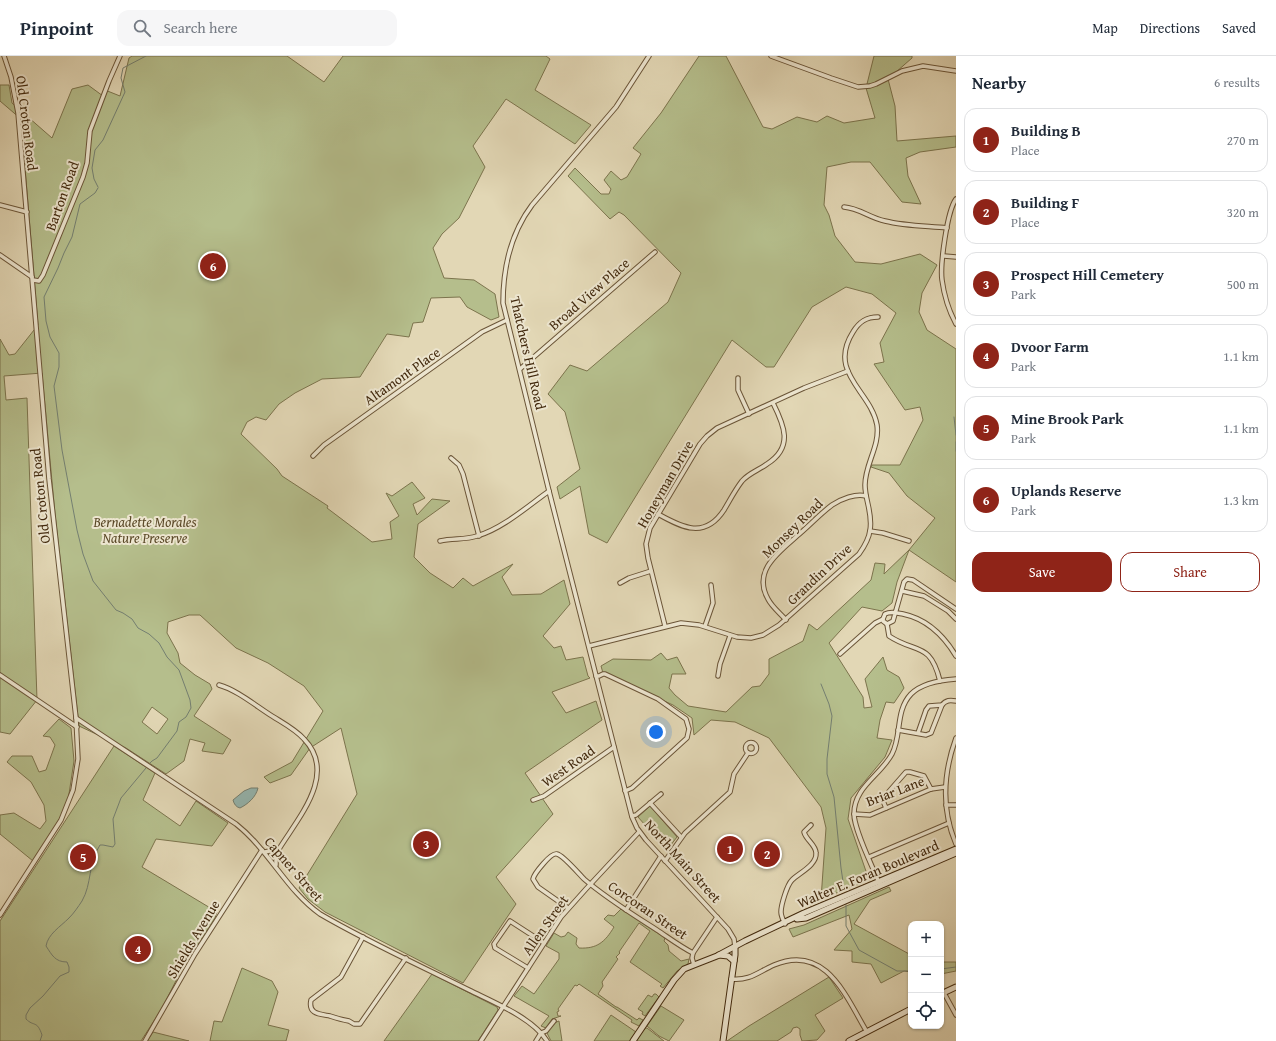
<!DOCTYPE html>
<meta charset="utf-8">
<style>
:root{--surface:#fff;--page:#f6f6f7;--text:#1f2937;--muted:#747a83;--line:#e0e1e3;--accent:#8f2418}
body{margin:0;font-family:"Gentium Book Plus",serif;background:var(--page);color:var(--text)}
.controls{position:absolute;right:12px;bottom:12px;display:grid;overflow:hidden;border-radius:8px;box-shadow:0 1px 3px #0004}
.controls button{width:36px;height:36px;display:grid;place-items:center;padding:0;border:0;border-bottom:1px solid var(--line);background:var(--surface);color:var(--text);font:20px sans-serif}
.you{position:absolute;left:656px;top:676px;width:14px;height:14px;margin:-10px;border:3px solid #fff;border-radius:50%;background:#1a73e8;box-shadow:0 0 0 6px #1a73e833}
.badge{display:grid;place-items:center;width:26px;height:26px;border-radius:50%;background:var(--accent);color:#fff;font-size:13px;font-weight:700}
.pin{position:absolute;translate:-50% -50%;border:2px solid #fff;box-shadow:0 1px 4px #0006}
.list{margin:0;padding:0;list-style:none}
h2{display:flex;justify-content:space-between;align-items:center;height:52px;margin:0;padding:0 16px;font-size:17px}
h2 small{font-size:13px;font-weight:400;color:var(--muted)}
.list li{display:grid;grid-template-columns:26px 1fr auto;gap:12px;align-items:center;box-sizing:border-box;height:64px;margin:0 8px 8px;padding:0 8px;border:1px solid var(--line);border-radius:12px}
.list b{display:block;font-size:15px;white-space:nowrap}
.list p{margin:0;font-size:13px;white-space:nowrap;color:var(--muted)}
.list em{font-size:13px;font-style:normal;color:var(--muted)}
.actions{display:flex;gap:8px;padding:12px 16px}
.actions a{flex:1;padding:9px 0;border:1px solid var(--accent);border-radius:12px;text-align:center;font-size:14px;color:var(--accent)}
.actions .main{background:var(--accent);color:#fff}
.icon{flex:none;width:22px;height:22px;fill:none;stroke:currentColor;stroke-width:2;stroke-linecap:round;stroke-linejoin:round}
.map{position:relative;flex:none;width:956px;height:985px;overflow:hidden}
header{display:flex;align-items:center;gap:24px;box-sizing:border-box;height:56px;padding:0 20px;background:var(--surface);border-bottom:1px solid var(--line)}
header strong{font-size:19px}
nav{display:flex;gap:22px;margin-inline-start:auto;font-size:14px}
.search{width:280px;height:36px;background:var(--page);display:flex;align-items:center;gap:10px;box-sizing:border-box;padding:0 14px;border-radius:12px;color:var(--muted);font-size:15px}
main{display:flex}
aside{flex:1;background:var(--surface)}
.map>svg:first-child{display:block}
.green{fill:#b5be8c;stroke:#7c744d;fill-rule:evenodd}
.water{fill:#95b8b3;stroke:#747f71}
.lines{fill:none;stroke-linecap:round;stroke-linejoin:round}
.stream{stroke:#747f71;stroke-width:1}
.street-casing{stroke:#6b5538;stroke-width:5.5}
.secondary-casing{stroke:#432a0e;stroke-width:7}
.street{stroke:#ece5cf;stroke-width:3.5}
.secondary{stroke:#ece5cf;stroke-width:5}
.labels{text-anchor:middle;stroke-width:4;stroke-linejoin:round;paint-order:stroke}
.street-label{font-size:14px;fill:#432a0e;stroke:#ece5cf}
.park-label{font-size:14px;font-style:italic;fill:#5a4827;stroke:#ece5cf}
</style>
<header>
<strong>Pinpoint</strong>
<div class="search"><svg class="icon" aria-label="search" viewBox="0 0 24 24"><circle cx="10" cy="10" r="6"/><path d="M15 15l6 6"/></svg>Search here</div>
<nav><a>Map</a><a>Directions</a><a>Saved</a></nav>
</header>
<main>
<div class="map">
<svg width="956" height="985" viewBox="0 0 956 985">
<rect width="100%" height="100%" fill="#e2d7b5"/>
<filter id="stains"><feTurbulence type="fractalNoise" baseFrequency=".005" numOctaves="4"/><feColorMatrix values="0 0 0 0 .2 0 0 0 0 .09 0 0 0 0 .02 0 0 0 .5 -.17"/></filter>
<radialGradient id="worn" r=".72"><stop offset=".6" stop-color="#630" stop-opacity="0"/><stop offset="1" stop-color="#630" stop-opacity=".3"/></radialGradient>
<g class="green">
<path d="M132,0H287L324,26L343,0H546L550,3L535,34L591,69L575,88L506,43L473,90L485,111L459,162L442,178L433,192L444,222L474,224L495,238L499,261L491,264L467,251L460,241L431,242L423,266L413,267L409,281L387,278L360,321L322,323L295,337L279,348L266,364L256,361L247,366L241,378L277,413L282,420L328,450L327,452L372,486L392,483L390,466L399,460L386,437L392,440L412,426L425,442L413,448L417,459L432,443L450,445L418,468L414,501L430,517L453,532L463,522L473,530L513,508L502,521L512,539L541,538L564,524L570,548L543,580L554,592L561,590L566,604L583,601L588,620L590,622L552,636L566,657L596,645L602,664L525,717L553,758L496,821L516,848L463,927L325,856L308,843L299,832L357,738L341,672L310,692L291,719L270,727L264,721L292,706L323,655L304,630L268,607L236,592L200,559H189L168,566L167,577L178,597L180,607L195,619L210,628L212,633L194,660L231,684L223,698L202,695L205,687L190,683L184,705L166,718L126,692L79,670L55,458L42,317L4,320L6,344L27,342L37,644L10,678L0,676V283L9,299L15,298L38,269L21,63L0,45V29H9L12,47L52,82L72,33L88,29L103,40L105,34L120,40L129,2ZM152,651L168,663L157,678L142,666Z"/>
<path d="M699,0H726L763,71L772,73L797,61L817,66L827,60L844,67L875,62L866,32L874,0H912V2L888,23L895,50L897,85L956,80V91L920,96L906,102L908,120L921,148L902,146L870,106H851L827,111L824,149L829,159L835,180L855,206L881,208L920,198L937,209L922,237L919,256L927,274L956,293V526L909,494L897,526L892,547L882,555L862,551L829,587L863,641L864,652L872,651L865,623L883,601L887,614L899,621L904,632L894,647L886,646L880,664L877,682L892,684L885,701L851,742L848,763L869,824L821,843L826,772L821,751L769,682L735,666L711,664L694,679L692,662L673,649L603,617L601,610L613,603L651,604L661,597L667,604L677,601L686,618H672L669,632L675,639L688,650L726,656L752,631L760,630L769,618V603L803,585L809,568L817,574L871,524L875,507L885,508L884,518L909,494L935,462L907,440L889,417L871,411L872,409H900L923,364L920,351L905,354L874,308L884,306L880,287L896,257L872,238L846,231L812,251L774,311H766L732,284L607,487L589,478L580,430L560,443L557,431L580,413L565,356L548,338L570,309L587,315L668,246L681,217L624,159L619,156L610,163L568,120L575,112L601,138H609L611,133L604,124L611,115L621,124L627,121L641,98L633,92L661,57Z"/>
<path d="M59,663L71,672L74,705L67,751L33,805L0,778V759L14,757L40,773L46,765L44,749L31,726L7,706L12,700H32L39,716L46,714L55,689L50,681L43,680Z"/>
<path d="M114,690L155,717L143,744L180,770L196,745L228,767L212,790L156,783L142,811L217,856L215,862L182,913L161,954L141,985H0V865Z"/>
<path d="M650,750L677,781L667,794L638,761Z"/>
<path d="M889,831L891,835L870,844L854,868L911,899V916L904,915L881,927L871,908L852,906V895L834,894L852,873L849,859L793,881L789,873L804,869Z"/>
<path d="M621,853L665,882L664,885L668,889L669,895L681,905L689,903L688,908L677,915L663,932L660,930L662,928L630,906L650,875L639,867L619,896L620,897L616,901L618,903L602,926L603,930L598,938L616,951H617L637,964L639,962L643,964L639,970L631,966L632,964L579,928L577,930L575,929L558,953L559,955L557,956L558,960H561L552,963L546,972L541,970L549,960L514,940L522,930L534,938L559,903V897L546,890L554,877L561,881L565,880L568,876L577,882L576,888L579,892C597,893 605,886 614,871L604,863L608,859L614,860Z"/>
<path d="M941,906H956V915L941,918Z"/>
<path d="M242,912L272,925L278,936L268,969L289,974L286,985H210L214,965L222,966Z"/>
<path d="M432,918L497,951L498,954L478,985H384Z"/>
<path d="M829,921L843,942L815,959L825,975L817,984L802,985L800,979V973L797,971L793,972L791,976L777,985H727L749,970Z"/>
<path d="M654,938H656L659,941L645,960L642,958L643,956L638,953L648,939L652,941Z"/>
<path d="M661,950L684,964L669,985L659,980L647,970Z"/>
<path d="M611,959L636,976L630,985H594Z"/>
<path d="M559,965L562,985H551L547,977L554,967Z"/>
<path d="M645,972H647L664,985H636Z"/>
<path d="M153,976L189,985H147Z"/>
</g>
<path class="water" d="M251,732H258C256,741 248,748 240,752C236,751 234,748 233,744L244,735Z"/>
<g class="lines">
<g class="stream">
<path d="M98,131L94,123L92,112L95,94L103,84L125,36L121,22L123,12L146,0"/>
<path d="M98,132L95,137L80,148L72,181L64,197L58,212L44,241L46,265L50,281L59,297V311L54,330L62,394L77,474L83,498L93,525L116,554L123,557L132,563L138,572L149,578L159,587L167,601L179,614L190,644L191,652L186,661L179,666L177,675L157,702L152,705L150,707"/>
<path d="M954,361L956,379"/>
<path d="M956,386V395"/>
<path d="M821,628L829,648L832,660L827,703V718L834,741L841,812L844,832"/>
<path d="M846,849V870L859,894L897,915H911"/>
<path d="M941,913L956,911"/>
<path d="M40,985L42,979C37,964 34,971 26,963V959L30,952L43,940L60,920L69,916V911L67,906C55,906 52,899 46,890C48,878 60,871 69,862C74,857 78,851 82,845C92,828 88,807 100,789H103L113,791L115,788L113,763L121,742L146,712"/>
</g>
<defs>
<g id="street">
<path d="M649,0L616,51L532,149C511,177 503,212 503,247L549,435L632,761L637,772L646,784L728,873L734,883L735,891"/>
<path d="M771,0L831,22L858,31L870,30L876,28L902,15L923,10L956,15"/>
<path d="M956,143C947,155 940,209 942,224C944,239 949,255 956,268"/>
<path d="M0,149L27,156"/>
<path d="M844,151C859,152 870,162 885,165C905,170 927,170 947,172"/>
<path d="M0,199L32,221"/>
<path d="M944,200L956,201"/>
<path d="M33,224L39,225L43,219L83,121L87,107L90,75L109,25L120,0"/>
<path d="M520,313L655,196"/>
<path d="M738,322V334L749,358"/>
<path d="M313,400L324,389L482,276L507,264"/>
<path d="M451,402L459,409L463,418L479,480"/>
<path d="M658,458C683,472 705,483 724,454C730,444 735,434 742,425C749,417 759,414 767,408C794,391 784,369 773,347"/>
<path d="M870,475L883,477L909,485"/>
<path d="M440,485C453,482 465,484 477,480C502,473 528,450 549,435"/>
<path d="M620,527L629,522L651,515"/>
<path d="M902,535L924,540L948,555L956,563"/>
<path d="M956,553L913,524L907,523L904,526L893,565L887,568L883,565V563L885,558C891,555 897,557 903,558C927,563 944,580 956,600"/>
<path d="M786,564C780,557 772,551 768,543C752,515 779,496 797,480C809,470 820,458 832,449C841,443 856,437 866,440"/>
<path d="M887,568L889,580C916,598 930,585 940,625"/>
<path d="M665,570L648,502L646,488L650,472L700,388L707,380L717,372L804,332L848,315"/>
<path d="M705,570L713,547L711,529"/>
<path d="M589,590L681,567L699,569L737,581L751,582L763,579L779,569L859,498C864,491 869,483 870,474C873,458 865,444 865,429C865,408 880,390 877,369C871,335 827,317 853,276C859,266 866,261 878,261"/>
<path d="M840,598L875,567L883,563"/>
<path d="M0,619L77,671"/>
<path d="M596,620H599L603,618H605L658,643L686,663L689,673L687,682L632,732L625,735"/>
<path d="M718,620L720,608L730,580"/>
<path d="M219,629C237,634 256,650 272,660C283,667 295,673 304,683C338,718 298,762 279,793L265,796"/>
<path d="M76,662L236,768C269,794 287,835 320,858C368,886 419,909 469,934C493,946 533,962 547,985"/>
<path d="M898,674L926,679L931,677L942,649"/>
<path d="M918,677L926,654L929,650L942,649C946,644 950,644 956,645"/>
<path d="M956,682C943,718 941,753 956,788"/>
<circle cx="751" cy="692" r="5.5"/>
<path d="M533,744L544,740L614,691"/>
<path d="M650,747L681,781"/>
<path d="M946,749H956"/>
<path d="M886,752L883,745L885,740L906,716H910L924,720L931,733"/>
<path d="M854,758L870,759L931,733L945,731"/>
<path d="M632,760L636,759L661,738"/>
<path d="M869,801L949,767"/>
<path d="M665,805L685,777L730,736L734,718L748,697"/>
<path d="M276,809V799L279,793"/>
<path d="M879,827C873,811 854,774 854,758C854,731 880,720 892,698C902,679 895,655 911,638C922,627 941,624 956,623"/>
<path d="M568,852L538,831L533,823C534,818 551,796 557,798C563,799 579,818 584,823C606,842 632,858 657,874C669,882 681,891 693,897"/>
<path d="M626,854L661,800"/>
<path d="M0,859L61,764L73,734L78,703L76,662L49,423L18,57L11,21L4,0"/>
<path d="M785,868C783,864 781,860 781,856C781,849 787,829 792,824C799,817 817,809 816,797C816,789 806,784 804,776L811,769"/>
<path d="M363,881L341,921L311,944C308,958 319,958 330,960C336,962 343,964 349,965L354,968H360L406,902"/>
<path d="M694,909L692,902L693,897L717,861"/>
<path d="M528,912L495,892L494,888L510,865L544,887"/>
<path d="M731,923C750,925 758,916 774,909C826,887 846,941 867,976"/>
<path d="M944,937L956,959"/>
<path d="M145,985L195,898L262,794"/>
<path d="M481,985L561,861L586,833L639,776"/>
<path d="M536,985L541,977L546,975L554,965"/>
</g>
<g id="secondary">
<path d="M797,863L806,862L956,797"/>
<path d="M719,899L728,900L734,905"/>
<path d="M941,938L956,931"/>
<path d="M633,985L674,924L684,913L694,909L717,900L745,885L804,857L956,793"/>
<path d="M723,985L735,899V891"/>
<path d="M849,985L911,953"/>
</g>
</defs>
<use href="#street" class="street-casing"/>
<use href="#secondary" class="secondary-casing"/>
<use href="#street" class="street"/>
<use href="#secondary" class="secondary"/>
</g>
<g class="labels">
<g class="street-label">
<text transform="translate(27 67) rotate(83)" y="5">Old Croton Road</text>
<text transform="translate(62 140) rotate(-70)" y="5">Barton Road</text>
<text transform="translate(589 238) rotate(-41)" y="5">Broad View Place</text>
<text transform="translate(528 297) rotate(77)" y="5">Thatchers Hill Road</text>
<text transform="translate(402 320) rotate(-35)" y="5">Altamont Place</text>
<text transform="translate(665 428) rotate(-60)" y="5">Honeyman Drive</text>
<text transform="translate(40 440) rotate(-96)" y="5">Old Croton Road</text>
<text transform="translate(792 472) rotate(-44)" y="5">Monsey Road</text>
<text transform="translate(819 518) rotate(-43)" y="5">Grandin Drive</text>
<text transform="translate(568 710) rotate(-35)" y="5">West Road</text>
<text transform="translate(895 735) rotate(-21)" y="5">Briar Lane</text>
<text transform="translate(683 805) rotate(48)" y="5">North Main Street</text>
<text transform="translate(294 813) rotate(49)" y="5">Capner Street</text>
<text transform="translate(868 818) rotate(-23)" y="5">Walter E. Foran Boulevard</text>
<text transform="translate(648 854) rotate(34)" y="5">Corcoran Street</text>
<text transform="translate(545 869) rotate(-55)" y="5">Allen Street</text>
<text transform="translate(193 883) rotate(-59)" y="5">Shields Avenue</text>
</g>
<g class="park-label">
<text x="145" y="471">Bernadette Morales<tspan x="145" dy="16">Nature Preserve</tspan></text>
</g>
</g>
<rect width="100%" height="100%" filter="url(#stains)"/>
<rect width="100%" height="100%" fill="url(#worn)"/>
</svg>
<div class="controls">
<button>+</button>
<button>−</button>
<button><svg class="icon" aria-label="locate" viewBox="0 0 24 24"><circle cx="12" cy="12" r="6"/><path d="M12 2v4M12 18v4M2 12h4M18 12h4"/></svg></button>
</div>
<div class="you"></div>
<div class="pin badge" style="left:730px;top:793px">1</div>
<div class="pin badge" style="left:767px;top:798px">2</div>
<div class="pin badge" style="left:426px;top:788px">3</div>
<div class="pin badge" style="left:138px;top:893px">4</div>
<div class="pin badge" style="left:83px;top:801px">5</div>
<div class="pin badge" style="left:213px;top:210px">6</div>
</div>
<aside>
<h2>Nearby<small>6 results</small></h2>
<ul class="list">
<li><span class="badge">1</span><div><b>Building B</b><p>Place</p></div><em>270 m</em></li>
<li><span class="badge">2</span><div><b>Building F</b><p>Place</p></div><em>320 m</em></li>
<li><span class="badge">3</span><div><b>Prospect Hill Cemetery</b><p>Park</p></div><em>500 m</em></li>
<li><span class="badge">4</span><div><b>Dvoor Farm</b><p>Park</p></div><em>1.1 km</em></li>
<li><span class="badge">5</span><div><b>Mine Brook Park</b><p>Park</p></div><em>1.1 km</em></li>
<li><span class="badge">6</span><div><b>Uplands Reserve</b><p>Park</p></div><em>1.3 km</em></li>
</ul>
<div class="actions"><a class="main">Save</a><a>Share</a></div>
</aside>
</main>
